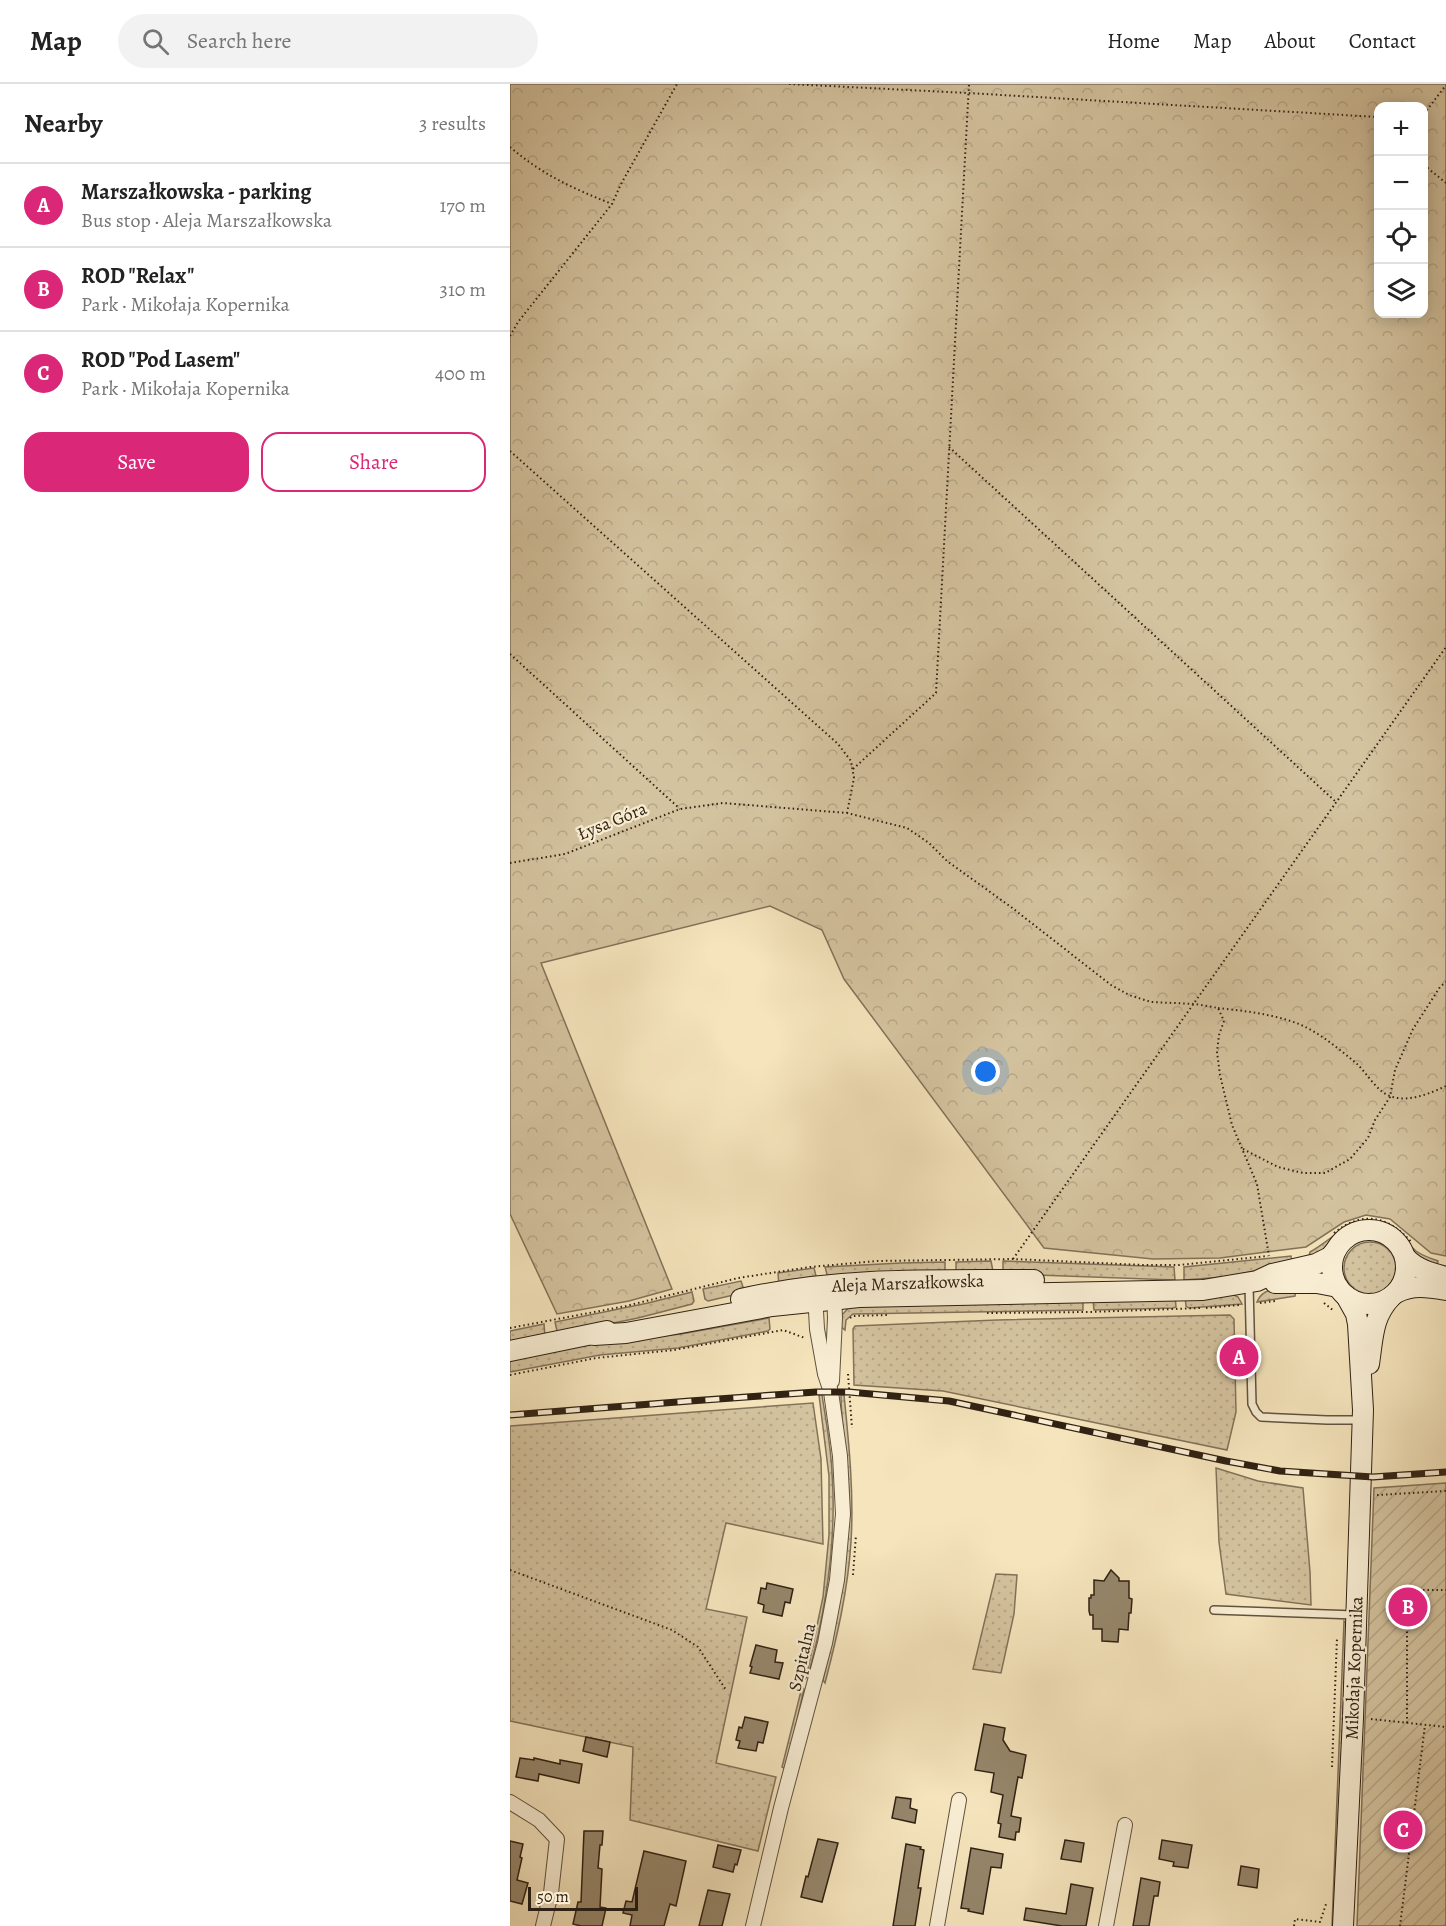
<!DOCTYPE html>
<meta charset="utf-8">
<style>
:root{--surface:#fff;--page:#f2f2f2;--text:#222;--muted:#767676;--line:#e0e0e0;--accent:#db2777}
body{margin:0;font-family:Alegreya,serif;background:var(--page);color:var(--text)}
.controls{position:absolute;right:18px;top:18px;display:grid;overflow:hidden;border-radius:12px;box-shadow:0 3px 15px #0003}
.controls button{width:54px;height:54px;display:grid;place-items:center;padding:0;border:0;border-bottom:2px solid var(--line);background:var(--surface);color:var(--text);font:30px sans-serif}
.scale{position:absolute;left:18px;bottom:15px;width:110px;box-sizing:border-box;padding-left:6px;border:3px solid #302113;border-top:0;font-size:16px;line-height:21px;white-space:nowrap;color:#302113;-webkit-text-stroke:4px #f8edd3;paint-order:stroke}
.you{position:absolute;left:476px;top:988px;width:21px;height:21px;margin:-15px;border:4px solid #fff;border-radius:50%;background:#1a73e8;box-shadow:0 0 0 9px #1a73e833}
.badge{display:grid;place-items:center;width:39px;height:39px;border-radius:50%;background:var(--accent);color:#fff;font-size:20px;font-weight:700}
.pin{position:absolute;translate:-50% -50%;border:3px solid #fff;box-shadow:0 2px 6px #0006}
.list{margin:0;padding:0;list-style:none}
h2{display:flex;justify-content:space-between;align-items:center;height:78px;margin:0;padding:0 24px;font-size:26px}
h2 small{font-size:20px;font-weight:400;color:var(--muted)}
.list li{display:grid;grid-template-columns:39px 1fr auto;gap:18px;align-items:center;box-sizing:border-box;height:84px;padding:0 24px;border-top:2px solid var(--line)}
.list b{display:block;font-size:22px;white-space:nowrap}
.list p{margin:0;font-size:20px;white-space:nowrap;color:var(--muted)}
.list em{font-size:20px;font-style:normal;color:var(--muted)}
.actions{display:flex;gap:12px;padding:18px 24px}
.actions a{flex:1;padding:14px 0;border:2px solid var(--accent);border-radius:18px;text-align:center;font-size:21px;color:var(--accent)}
.actions .main{background:var(--accent);color:#fff}
.icon{flex:none;width:33px;height:33px;fill:none;stroke:currentColor;stroke-width:2;stroke-linecap:round;stroke-linejoin:round}
.map{position:relative;flex:none;width:936px;height:1842px;overflow:hidden}
header{display:flex;align-items:center;gap:36px;box-sizing:border-box;height:84px;padding:0 30px;background:var(--surface);border-bottom:2px solid var(--line)}
header strong{font-size:28px}
nav{display:flex;gap:33px;margin-inline-start:auto;font-size:21px}
.search{width:420px;height:54px;background:var(--page);display:flex;align-items:center;gap:15px;box-sizing:border-box;padding:0 21px;border-radius:33px;color:var(--muted);font-size:22px}
main{display:flex}
aside{flex:1;background:var(--surface)}
.map>svg:first-child{display:block}
.grass{fill:url(#grass-dots);stroke:#827259;stroke-width:1.5}
.forest{fill:url(#forest-crowns);stroke:#827259;stroke-width:1.5;fill-rule:evenodd}
.garden{fill:url(#garden-furrows);stroke:#827259;stroke-width:1.5}
.building{fill:#96866b;stroke:#302113;stroke-width:1.5}
.lines{fill:none;stroke-linecap:round;stroke-linejoin:round}
.lane-casing{stroke:#61523d;stroke-width:10}
.street-casing{stroke:#61523d;stroke-width:16}
.secondary-casing{stroke:#302113;stroke-width:22}
.path{stroke:#302113;stroke-width:2;stroke-dasharray:1.5 3;stroke-linecap:butt}
.lane{stroke:#f8edd3;stroke-width:7}
.street{stroke:#f8edd3;stroke-width:14}
.secondary{stroke:#f8edd3;stroke-width:20}
.rail-casing{stroke:#302113;stroke-width:7}
.rail{stroke:#f8edd3;stroke-width:4.5;stroke-dasharray:14;stroke-linecap:butt}
.labels{text-anchor:middle;stroke-width:4.5;stroke-linejoin:round;paint-order:stroke}
.street-label{font-size:18px;fill:#302113;stroke:#f8edd3}
</style>
<header>
<strong>Map</strong>
<div class="search"><svg class="icon" aria-label="search" viewBox="0 0 24 24"><circle cx="10" cy="10" r="6"/><path d="M15 15l6 6"/></svg>Search here</div>
<nav><a>Home</a><a>Map</a><a>About</a><a>Contact</a></nav>
</header>
<main>
<aside>
<h2>Nearby<small>3 results</small></h2>
<ul class="list">
<li><span class="badge">A</span><div><b>Marszałkowska - parking</b><p>Bus stop · Aleja Marszałkowska</p></div><em>170 m</em></li>
<li><span class="badge">B</span><div><b>ROD &quot;Relax&quot;</b><p>Park · Mikołaja Kopernika</p></div><em>310 m</em></li>
<li><span class="badge">C</span><div><b>ROD &quot;Pod Lasem&quot;</b><p>Park · Mikołaja Kopernika</p></div><em>400 m</em></li>
</ul>
<div class="actions"><a class="main">Save</a><a>Share</a></div>
</aside>
<div class="map">
<svg width="936" height="1842" viewBox="0 0 936 1842">
<defs>
<pattern id="grass-dots" width="8" height="8" patternUnits="userSpaceOnUse" patternTransform="scale(1.5)"><rect width="8" height="8" fill="#d4c39f"/><path d="M2 2h.1M6 6h.1" fill="none" stroke="#b6a788" stroke-width="1.8" stroke-linecap="round"/></pattern>
<pattern id="forest-crowns" width="20" height="18" patternUnits="userSpaceOnUse" patternTransform="scale(1.5)"><rect width="20" height="18" fill="#d4c39f"/><path d="M2 6a3 3 0 1 1 6 0M12 15a3 3 0 1 1 6 0" fill="none" stroke="#b6a788"/></pattern>
<pattern id="garden-furrows" width="10" height="10" patternUnits="userSpaceOnUse" patternTransform="scale(1.5)"><rect width="10" height="10" fill="#d4c39f"/><path d="M-1 1l2-2M0 10L10 0M9 11l2-2" fill="none" stroke="#b6a788"/></pattern>
</defs>
<rect width="100%" height="100%" fill="#f5e4bc"/>
<filter id="stains"><feTurbulence type="fractalNoise" baseFrequency=".00333" numOctaves="4"/><feColorMatrix values="0 0 0 0 .2 0 0 0 0 .09 0 0 0 0 .02 0 0 0 .5 -.17"/></filter>
<radialGradient id="worn" r=".72"><stop offset=".6" stop-color="#630" stop-opacity="0"/><stop offset="1" stop-color="#630" stop-opacity=".3"/></radialGradient>
<g class="grass">
<path d="M864,1137C891,1143 888,1152 906,1167C913,1172 920,1174 928,1177L926,1185L904,1173L898,1163L885,1148L868,1140L859,1139L847,1141L833,1148L817,1167L799,1172L800,1168C823,1155 835,1137 864,1137Z"/>
<circle cx="860" cy="1184" r="26"/>
<path d="M781,1172L782,1180L713,1193L674,1196V1183Z"/>
<path d="M481,1177L483,1187L446,1188V1178Z"/>
<path d="M493,1177L664,1183L665,1196L496,1190L493,1186Z"/>
<path d="M435,1178V1188L318,1194L315,1183L391,1179Z"/>
<path d="M304,1184L306,1192L304,1196L269,1202L268,1189Z"/>
<path d="M231,1197L234,1206L232,1209L198,1217L195,1215L193,1205Z"/>
<path d="M786,1204L785,1212L747,1218C753,1202 771,1205 786,1204Z"/>
<path d="M182,1208L184,1217L182,1220L128,1234L49,1250L47,1247L45,1238L138,1219Z"/>
<path d="M722,1210L728,1213L732,1220L679,1224L676,1222L675,1212Z"/>
<path d="M665,1212L666,1223L663,1224L584,1226L583,1216Z"/>
<path d="M573,1217V1226L343,1230L336,1236L335,1246L330,1242L332,1231L341,1221Z"/>
<path d="M720,1231L724,1235L726,1328L717,1366L433,1307L344,1301L343,1245L345,1242L487,1236Z"/>
<path d="M259,1234L260,1245L258,1247L168,1264L90,1271L0,1288V1276L88,1259L171,1250Z"/>
<path d="M34,1240L35,1252L0,1259V1247Z"/>
<path d="M309,1311H312C316,1337 321,1363 322,1389C327,1458 316,1526 298,1592L296,1594L313,1513L319,1451V1392Z"/>
<path d="M331,1311H334C339,1360 344,1409 341,1458C338,1506 327,1553 315,1599L313,1596C327,1538 338,1482 339,1422C340,1385 331,1348 331,1311Z"/>
<path d="M303,1319L311,1375L313,1460L216,1439L196,1525L237,1533L206,1679L266,1693L248,1767L120,1736L123,1663L0,1637V1342Z"/>
<path d="M706,1384L748,1397L793,1404L800,1488L801,1521L716,1510L709,1458Z"/>
<path d="M486,1490L507,1491L504,1530L491,1589L463,1585Z"/>
<path d="M834,1537L837,1540L835,1583L825,1842H822Z"/>
<path d="M292,1603L294,1605L276,1685L272,1683Z"/>
</g>
<path class="forest" d="M0,0H936V1172L921,1169L880,1135L856,1131L834,1138L796,1163L710,1174L643,1175L534,1164L334,895L312,846L260,822L31,879L162,1205L119,1217L47,1230L0,1130ZM868,22H914V230H868Z"/>
<path class="garden" d="M936,1399V1842H847L864,1404Z"/>
<g class="building">
<path d="M601,1486L609,1494V1497H619V1514L622,1515L621,1529H619L618,1546L609,1545L608,1558L592,1557V1545H583V1531H580L579,1527V1514H581V1511H584V1496L594,1497Z"/>
<path d="M257,1499L283,1505L280,1519L275,1518L272,1532L253,1528L254,1521L248,1519L251,1504L256,1505Z"/>
<path d="M246,1561L267,1566L265,1578L273,1579L269,1595L240,1589L242,1583L240,1582Z"/>
<path d="M235,1633L258,1638L253,1659L248,1658L246,1667L228,1664L230,1657L226,1656L229,1643L232,1644Z"/>
<path d="M474,1640L495,1644L493,1656L500,1667L516,1671L512,1694L508,1693L501,1732L511,1734L509,1748H506L505,1756L489,1753L491,1740L488,1739L493,1711L481,1708L484,1689L465,1686Z"/>
<path d="M76,1653L100,1658L97,1673L73,1667Z"/>
<path d="M10,1674L24,1676V1674L50,1680V1676L72,1680L69,1699L29,1690L28,1697L6,1693Z"/>
<path d="M386,1713L401,1715L400,1724L407,1726L405,1739L382,1734Z"/>
<path d="M74,1747H93L92,1761H90L88,1784L92,1785L90,1823L96,1824L92,1842H71L63,1840L68,1818H71Z"/>
<path d="M308,1755L328,1759L312,1818L291,1813L296,1792L298,1793Z"/>
<path d="M555,1756L574,1759L571,1778L551,1775Z"/>
<path d="M652,1756L682,1761L678,1784L663,1782L664,1778L649,1775Z"/>
<path d="M0,1757L13,1760L10,1773L12,1774L7,1796L18,1799L12,1820L0,1817Z"/>
<path d="M396,1760L411,1763L410,1765L414,1766L408,1804H411L405,1842H383Z"/>
<path d="M208,1761L231,1766L227,1781L225,1780L223,1788L203,1783Z"/>
<path d="M461,1764L493,1770L491,1784L481,1783L473,1830L458,1827L459,1825L451,1824Z"/>
<path d="M134,1767L176,1777L166,1822L160,1820L154,1842H120L122,1831L113,1829L116,1817L122,1818Z"/>
<path d="M731,1782L749,1785L747,1804L728,1801Z"/>
<path d="M631,1794L650,1798L648,1812H644L639,1842H623Z"/>
<path d="M561,1800L583,1804L576,1842H552L514,1836L516,1824L556,1830Z"/>
<path d="M198,1806L220,1810L212,1842H189Z"/>
</g>
<g class="lines">
<defs>
<g id="lane">
<path d="M739,1201L742,1320L746,1328L751,1333L817,1336H850"/>
<path d="M704,1526L845,1531"/>
</g>
<g id="street">
<path d="M322,1297L325,1234L324,1208"/>
<path d="M0,1718L29,1736L47,1755L41,1809L33,1842"/>
<path d="M243,1842L271,1724L315,1559L327,1496L333,1430L330,1372L321,1308L315,1290L307,1245L305,1209"/>
<path d="M427,1842L449,1716"/>
<path d="M596,1842L615,1741"/>
</g>
<g id="secondary">
<circle cx="859" cy="1183" r="37"/>
<path d="M896,1174C906,1185 921,1189 936,1193"/>
<path d="M765,1199H807L828,1203"/>
<path d="M886,1209C902,1200 919,1203 936,1206"/>
<path d="M231,1215C327,1193 425,1196 524,1196"/>
<path d="M84,1251L116,1249L262,1222L349,1213L693,1206L747,1197L762,1190L806,1180L820,1173L826,1166"/>
<path d="M0,1267L97,1247"/>
<path d="M859,1280C863,1254 862,1233 881,1213"/>
<path d="M833,1842L843,1634L853,1326L848,1240L846,1230L836,1212"/>
</g>
</defs>
<use href="#lane" class="lane-casing"/>
<use href="#street" class="street-casing"/>
<use href="#secondary" class="secondary-casing"/>
<g class="path">
<path d="M279,0L458,9L868,33"/>
<path d="M914,30L936,1"/>
<path d="M0,63C33,91 62,104 102,120"/>
<path d="M914,81L936,99"/>
<path d="M0,252L8,238L102,120L111,100L167,0"/>
<path d="M439,363L826,718"/>
<path d="M0,367L328,660L341,677L344,694L337,729"/>
<path d="M0,570L170,725"/>
<path d="M343,685L426,609L459,0"/>
<path d="M0,779L55,770L170,725L213,719L337,729L397,744L419,759L437,777L501,823L601,901L619,911L641,918L685,920L708,924L714,937L709,951L707,968L710,991L722,1041L747,1100L759,1172"/>
<path d="M708,924C735,927 763,930 789,940C810,949 829,965 846,979C858,990 867,1009 883,1013C900,1018 921,1009 936,1002"/>
<path d="M733,1065L768,1083L793,1089H815L840,1075L858,1054L865,1036L880,1013L885,986L903,945L930,903L936,898"/>
<path d="M824,1149C852,1126 879,1132 902,1159"/>
<path d="M503,1175L936,563"/>
<path d="M750,1219L765,1217"/>
<path d="M814,1219L824,1227"/>
<path d="M696,1224L729,1221"/>
<path d="M477,1229L579,1228L691,1224"/>
<path d="M340,1234L343,1232L379,1231"/>
<path d="M0,1244L116,1222L228,1194L300,1183L367,1177L503,1175L633,1181H669L758,1172"/>
<path d="M338,1290L342,1344"/>
<path d="M0,1291L86,1274L164,1266L273,1246L295,1254"/>
<path d="M867,1411L936,1407"/>
<path d="M0,1486L162,1546L188,1563L216,1606"/>
<path d="M343,1491L346,1451"/>
<path d="M861,1635L936,1643"/>
<path d="M897,1639V1514L906,1506H936"/>
<path d="M822,1683L827,1554"/>
<path d="M784,1842L785,1835L810,1838L816,1820"/>
<path d="M890,1842L915,1641"/>
</g>
<use href="#lane" class="lane"/>
<use href="#street" class="street"/>
<use href="#secondary" class="secondary"/>
<defs>
<path id="rail" d="M0,1331L180,1317L306,1308H339L439,1317L716,1377L770,1387L863,1393L936,1388"/>
</defs>
<use href="#rail" class="rail-casing"/>
<use href="#rail" class="rail"/>
</g>
<g class="labels">
<g class="street-label">
<text transform="translate(102 737) rotate(-22)" y="6">Łysa Góra</text>
<text transform="translate(398 1199) rotate(-2)" y="6">Aleja Marszałkowska</text>
<text transform="translate(292 1573) rotate(-77)" y="6">Szpitalna</text>
<text transform="translate(844 1584) rotate(-88)" y="6">Mikołaja Kopernika</text>
</g>
</g>
<rect width="100%" height="100%" filter="url(#stains)"/>
<rect width="100%" height="100%" fill="url(#worn)"/>
</svg>
<div class="controls">
<button>+</button>
<button>−</button>
<button><svg class="icon" aria-label="locate" viewBox="0 0 24 24"><circle cx="12" cy="12" r="6"/><path d="M12 2v4M12 18v4M2 12h4M18 12h4"/></svg></button>
<button><svg class="icon" aria-label="layers" viewBox="0 0 24 24"><path d="M12 4l9 5-9 5-9-5zM3 14l9 5 9-5"/></svg></button>
</div>
<div class="scale">50 m</div>
<div class="you"></div>
<div class="pin badge" style="left:729px;top:1273px">A</div>
<div class="pin badge" style="left:898px;top:1523px">B</div>
<div class="pin badge" style="left:893px;top:1746px">C</div>
</div>
</main>
